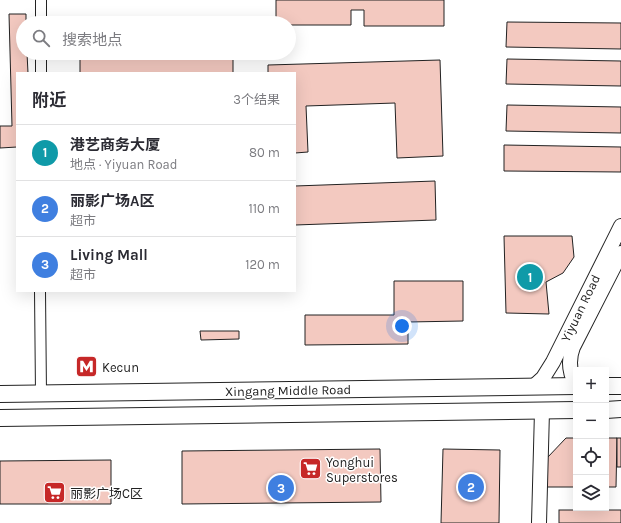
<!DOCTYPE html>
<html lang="zh">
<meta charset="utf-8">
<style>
:root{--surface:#fff;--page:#f7f7f7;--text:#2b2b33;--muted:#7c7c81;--line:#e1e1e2;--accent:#c62828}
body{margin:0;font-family:Karla,"Noto Sans SC",sans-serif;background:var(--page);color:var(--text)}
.controls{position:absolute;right:12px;bottom:12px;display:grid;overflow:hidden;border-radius:0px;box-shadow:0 4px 16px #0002}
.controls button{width:36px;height:36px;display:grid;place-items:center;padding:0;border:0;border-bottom:1px solid var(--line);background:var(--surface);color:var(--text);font:20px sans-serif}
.you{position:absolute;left:402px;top:326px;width:14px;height:14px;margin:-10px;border:3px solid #fff;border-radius:50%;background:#1a73e8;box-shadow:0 0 0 6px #1a73e833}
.badge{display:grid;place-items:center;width:26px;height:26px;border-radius:50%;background:var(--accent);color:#fff;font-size:13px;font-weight:700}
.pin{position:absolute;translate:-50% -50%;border:2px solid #fff;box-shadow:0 1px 4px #0006}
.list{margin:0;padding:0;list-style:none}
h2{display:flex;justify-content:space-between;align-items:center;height:52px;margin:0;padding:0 16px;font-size:17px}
h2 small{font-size:13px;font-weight:400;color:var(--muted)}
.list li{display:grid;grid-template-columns:26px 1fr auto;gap:12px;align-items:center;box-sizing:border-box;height:56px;padding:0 16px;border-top:1px solid var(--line)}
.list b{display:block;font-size:15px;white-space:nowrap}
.list p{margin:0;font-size:13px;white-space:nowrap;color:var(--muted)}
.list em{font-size:13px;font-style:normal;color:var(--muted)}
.icon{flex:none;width:22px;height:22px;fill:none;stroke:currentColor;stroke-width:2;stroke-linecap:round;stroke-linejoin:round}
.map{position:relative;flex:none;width:621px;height:523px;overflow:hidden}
.search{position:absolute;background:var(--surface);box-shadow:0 4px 16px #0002;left:16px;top:16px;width:280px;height:44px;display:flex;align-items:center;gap:10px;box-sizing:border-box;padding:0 14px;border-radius:22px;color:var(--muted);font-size:15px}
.panel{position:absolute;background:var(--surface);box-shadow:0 4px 16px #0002;left:16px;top:72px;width:280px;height:220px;border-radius:0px}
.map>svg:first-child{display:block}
.building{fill:#f3c9c0;stroke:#222}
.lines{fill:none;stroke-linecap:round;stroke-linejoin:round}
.street-casing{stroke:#222;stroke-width:12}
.secondary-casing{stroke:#222;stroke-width:16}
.primary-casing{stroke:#222;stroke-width:18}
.street{stroke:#fff;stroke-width:10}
.secondary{stroke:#fff;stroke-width:14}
.primary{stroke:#fff;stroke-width:16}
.labels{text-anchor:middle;stroke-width:3;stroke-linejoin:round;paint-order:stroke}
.street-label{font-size:13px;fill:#222;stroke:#fff}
.poi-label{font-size:13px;fill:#222;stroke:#fff;text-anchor:start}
</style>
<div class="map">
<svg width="621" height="523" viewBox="0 0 621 523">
<rect width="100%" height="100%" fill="#fff"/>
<g class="building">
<path d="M276,0H444V26H364V10H351V25H289V23H276Z"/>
<path d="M9,14H26V23H23V53H27L28,73H17V147L0,148V126H12Z"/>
<rect x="80" y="21" width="153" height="2"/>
<path d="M507,22L621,23V49L506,47Z"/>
<rect x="80" y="53" width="153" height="20"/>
<path d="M507,59L621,61V86L506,84Z"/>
<path d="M440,60L443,156L397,158L395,103L306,106L308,152L295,153V73H268V65Z"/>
<path d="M507,105L621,107V133L506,131Z"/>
<path d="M504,145L621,147V172L504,171Z"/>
<path d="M435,181L436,220L295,225V186Z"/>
<path d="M504,236H572L574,257L563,273L546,282L549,314L506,313Z"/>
<path d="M394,281H463V321L408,322V344L305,345V315H394Z"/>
<path d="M200,331H239V339L201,340Z"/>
<path d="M566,438H576V487H547V458Z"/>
<path d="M606,438H617L616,487H606Z"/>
<rect x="617" y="438" width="4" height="29"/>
<path d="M380,449L381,502L182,504V451Z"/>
<path d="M443,449L500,450L499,523H441Z"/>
<path d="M111,460V504H0V461Z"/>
<rect x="559" y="510" width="62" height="13"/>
</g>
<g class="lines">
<defs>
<g id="street">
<path d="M41,23V0"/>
<path d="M41,73V53"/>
<path d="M40,291L41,394"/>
</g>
<g id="secondary">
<path d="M576,385C569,372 568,360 573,347L621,253"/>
<path d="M533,387L543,378L553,362L621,226"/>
<path d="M539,523L542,411"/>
</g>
<g id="primary">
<path d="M606,386H621"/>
<path d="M0,394L576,386"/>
<path d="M606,410L621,409"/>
<path d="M0,418L576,410"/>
</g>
</defs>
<use href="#street" class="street-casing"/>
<use href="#secondary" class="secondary-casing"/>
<use href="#primary" class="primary-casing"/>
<use href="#street" class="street"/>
<use href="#secondary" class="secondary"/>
<use href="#primary" class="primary"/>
</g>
<defs>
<symbol id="metro-square" viewBox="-11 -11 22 22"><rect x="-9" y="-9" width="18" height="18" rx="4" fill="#c62828" stroke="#fff"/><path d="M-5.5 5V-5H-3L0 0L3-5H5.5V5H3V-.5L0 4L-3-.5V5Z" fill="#fff"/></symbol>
<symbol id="supermarket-square" viewBox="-11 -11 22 22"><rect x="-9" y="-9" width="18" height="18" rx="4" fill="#c62828" stroke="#fff"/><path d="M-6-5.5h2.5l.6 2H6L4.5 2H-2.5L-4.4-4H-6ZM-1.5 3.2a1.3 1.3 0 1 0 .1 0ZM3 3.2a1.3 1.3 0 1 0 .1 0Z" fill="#fff"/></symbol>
</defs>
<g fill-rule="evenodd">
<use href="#metro-square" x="74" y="354" width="25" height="25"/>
<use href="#supermarket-square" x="298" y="456" width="25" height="25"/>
<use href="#supermarket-square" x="42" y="480" width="25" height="25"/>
</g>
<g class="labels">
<g class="street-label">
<text transform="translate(580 308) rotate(-64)" y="5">Yiyuan Road</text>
<text transform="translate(288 390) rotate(-1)" y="5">Xingang Middle Road</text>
</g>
<g class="poi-label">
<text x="102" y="372">Kecun</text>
<text x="326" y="467">Yonghui<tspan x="326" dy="15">Superstores</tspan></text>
<text x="70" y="498">丽影广场C区</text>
</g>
</g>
</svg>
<div class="controls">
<button>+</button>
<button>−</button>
<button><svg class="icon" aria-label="locate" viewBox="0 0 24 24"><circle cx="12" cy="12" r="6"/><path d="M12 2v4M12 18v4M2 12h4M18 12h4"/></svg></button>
<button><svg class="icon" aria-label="layers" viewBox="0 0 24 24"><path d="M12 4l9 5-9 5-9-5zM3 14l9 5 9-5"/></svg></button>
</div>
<div class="you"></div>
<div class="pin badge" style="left:530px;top:277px;background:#0f9aa8">1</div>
<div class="pin badge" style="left:471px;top:487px;background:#3f7fe0">2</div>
<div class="pin badge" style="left:281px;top:488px;background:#3f7fe0">3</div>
<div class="search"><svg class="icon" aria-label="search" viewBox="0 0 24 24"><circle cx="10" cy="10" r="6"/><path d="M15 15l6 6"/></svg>搜索地点</div>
<section class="panel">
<h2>附近<small>3个结果</small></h2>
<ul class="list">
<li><span class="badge" style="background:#0f9aa8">1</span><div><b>港艺商务大厦</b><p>地点 · Yiyuan Road</p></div><em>80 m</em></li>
<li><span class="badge" style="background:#3f7fe0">2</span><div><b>丽影广场A区</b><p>超市</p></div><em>110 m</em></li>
<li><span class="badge" style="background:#3f7fe0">3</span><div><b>Living Mall</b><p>超市</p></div><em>120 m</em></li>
</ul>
</section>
</div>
